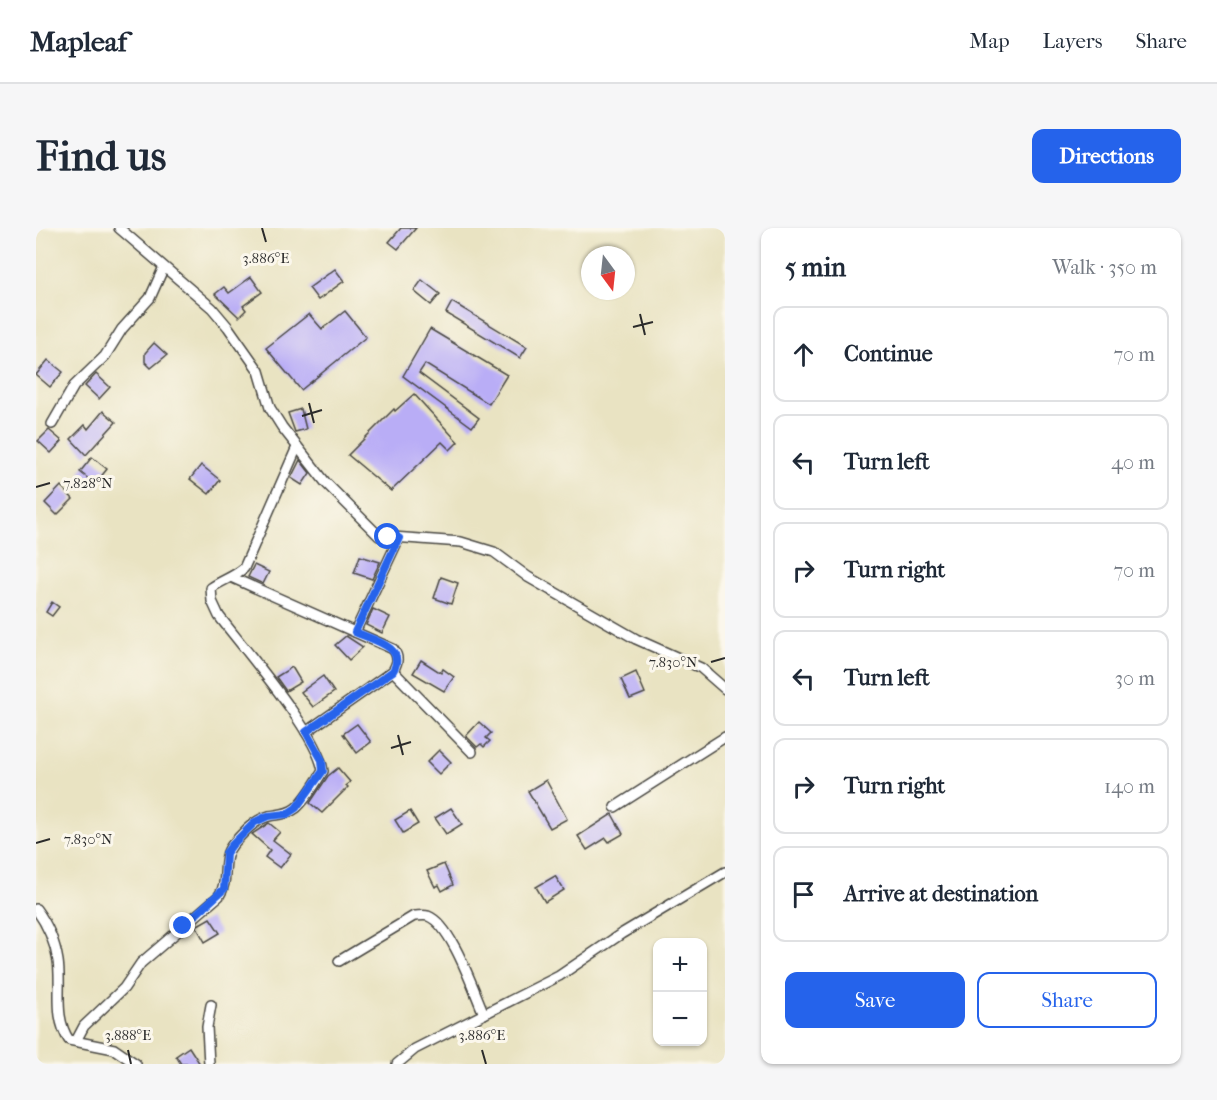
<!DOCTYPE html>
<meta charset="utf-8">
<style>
:root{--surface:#fff;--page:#f6f6f7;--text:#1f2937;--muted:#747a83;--line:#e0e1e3;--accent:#2563eb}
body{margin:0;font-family:"IM FELL French Canon",serif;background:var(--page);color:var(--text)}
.controls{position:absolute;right:18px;bottom:18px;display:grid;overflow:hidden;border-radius:12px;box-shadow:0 2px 4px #0004}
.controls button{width:54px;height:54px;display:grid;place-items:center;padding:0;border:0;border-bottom:2px solid var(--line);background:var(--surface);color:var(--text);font:30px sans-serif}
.compass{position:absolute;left:545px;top:18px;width:54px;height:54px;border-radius:50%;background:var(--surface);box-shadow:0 2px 4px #0004;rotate:165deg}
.stop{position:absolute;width:18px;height:18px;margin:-14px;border:4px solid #2563eb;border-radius:50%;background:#fff}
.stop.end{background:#2563eb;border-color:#fff;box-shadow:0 2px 6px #0008}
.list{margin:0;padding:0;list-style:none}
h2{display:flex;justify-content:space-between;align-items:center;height:78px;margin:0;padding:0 24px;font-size:26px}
h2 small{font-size:20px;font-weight:400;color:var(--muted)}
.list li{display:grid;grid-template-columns:39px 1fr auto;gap:18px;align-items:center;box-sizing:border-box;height:96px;margin:0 12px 12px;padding:0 12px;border:2px solid var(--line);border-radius:12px}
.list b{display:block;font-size:22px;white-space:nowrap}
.list em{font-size:20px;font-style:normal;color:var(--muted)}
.actions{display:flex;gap:12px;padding:18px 24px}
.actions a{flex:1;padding:14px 0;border:2px solid var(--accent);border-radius:12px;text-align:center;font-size:21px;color:var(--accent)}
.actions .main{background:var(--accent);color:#fff}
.icon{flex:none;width:33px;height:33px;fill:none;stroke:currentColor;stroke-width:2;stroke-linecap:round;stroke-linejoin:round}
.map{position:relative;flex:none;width:689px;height:836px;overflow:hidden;border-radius:12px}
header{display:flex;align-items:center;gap:36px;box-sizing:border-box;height:84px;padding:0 30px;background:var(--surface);border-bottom:2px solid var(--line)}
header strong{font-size:28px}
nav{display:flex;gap:33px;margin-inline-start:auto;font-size:21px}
.intro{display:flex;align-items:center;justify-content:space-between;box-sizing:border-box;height:144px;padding:0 36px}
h1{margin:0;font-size:42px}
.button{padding:15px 27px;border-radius:12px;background:var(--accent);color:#fff;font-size:21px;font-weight:700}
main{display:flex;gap:36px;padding:0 36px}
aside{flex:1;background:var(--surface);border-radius:12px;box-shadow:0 2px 4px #0004}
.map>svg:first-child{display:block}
.building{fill:#b9adf6}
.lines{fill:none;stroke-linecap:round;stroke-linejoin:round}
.minor-casing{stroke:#484742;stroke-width:12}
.minor{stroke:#fff;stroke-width:9}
.route{stroke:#2563eb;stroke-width:8}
.ticks{fill:none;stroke:#2b2b2b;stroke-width:2}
.ticks-label{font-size:15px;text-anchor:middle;fill:#2b2b2b;stroke:#fbf7ec;stroke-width:6;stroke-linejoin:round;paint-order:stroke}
</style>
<header>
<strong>Mapleaf</strong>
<nav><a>Map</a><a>Layers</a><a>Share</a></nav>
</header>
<div class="intro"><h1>Find us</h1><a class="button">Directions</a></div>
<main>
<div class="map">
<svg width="689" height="836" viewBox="0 0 689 836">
<rect width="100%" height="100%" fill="#fbf7ec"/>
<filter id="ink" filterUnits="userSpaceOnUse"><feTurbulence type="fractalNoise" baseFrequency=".0167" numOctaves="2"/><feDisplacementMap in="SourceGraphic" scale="12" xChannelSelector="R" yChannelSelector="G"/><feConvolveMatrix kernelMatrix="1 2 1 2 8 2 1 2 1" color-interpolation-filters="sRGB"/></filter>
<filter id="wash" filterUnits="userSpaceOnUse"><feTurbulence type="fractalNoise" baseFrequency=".008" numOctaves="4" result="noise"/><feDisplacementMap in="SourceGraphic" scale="24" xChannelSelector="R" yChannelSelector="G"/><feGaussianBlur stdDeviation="1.35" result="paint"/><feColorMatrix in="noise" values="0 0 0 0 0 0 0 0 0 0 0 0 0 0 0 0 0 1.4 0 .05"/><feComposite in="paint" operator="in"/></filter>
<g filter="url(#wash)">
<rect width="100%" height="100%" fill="#e9e3c2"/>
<g id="blocks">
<g class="building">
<path d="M365,0H380L362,21L353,14Z"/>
<path d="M299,41L308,53L282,72L273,60Z"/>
<path d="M215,49L226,64L207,78L210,82L203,89L179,66L188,59L193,65Z"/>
<path d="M386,52L404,66L395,77L378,63Z"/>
<path d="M416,74L491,119L484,130L410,85Z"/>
<path d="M309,83L330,109L265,162L230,120L273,86L286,101Z"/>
<path d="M394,101L471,147L453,176L389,136L383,145L443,190L436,199L367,148Z"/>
<path d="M118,115L131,127L115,140L109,134V125Z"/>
<path d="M12,132L27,144L14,159L0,147Z"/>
<path d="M60,146L74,159L63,171L49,158Z"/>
<path d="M378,166L422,214L414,222L406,214L355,263L312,227L358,181L359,183Z"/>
<path d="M265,181L270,201L259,204L252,185Z"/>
<path d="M67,183L80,194L50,227L35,211L49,197L52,201Z"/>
<path d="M13,202L26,213L15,225L2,213Z"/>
<path d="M56,229L71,241L59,256L44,244Z"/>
<path d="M264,232L274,245L266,257L255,250Z"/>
<path d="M165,237L184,252L173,266L154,251Z"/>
<path d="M25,258L37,271L21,287L9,275Z"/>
<path d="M324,328L344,334L336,351L318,345Z"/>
<path d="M218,337L233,344L227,356L212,349Z"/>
<path d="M405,349L422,355L415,376L398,370Z"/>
<path d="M16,374L23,379L16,388L10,384Z"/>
<path d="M337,381L354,389L346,405L330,397Z"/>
<path d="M310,408L327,419L313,432L299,417Z"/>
<path d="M385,432L405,445L407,441L418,449L408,463L377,445Z"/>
<path d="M256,439L265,454L250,463L240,449Z"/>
<path d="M600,444L609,465L594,471L585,451Z"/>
<path d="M287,448L298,464L277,479L265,464Z"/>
<path d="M443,494L455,505L450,510L454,513L448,519L445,516L441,519L430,508Z"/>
<path d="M321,496L335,514L321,525L307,506Z"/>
<path d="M403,522L415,534L403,546L391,534Z"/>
<path d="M302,540L314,554L310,557L312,559L286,585L274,575L292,548Z"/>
<path d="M510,552L531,591L514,600L492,563Z"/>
<path d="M415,580L426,596L410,606L399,590Z"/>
<path d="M374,583L382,596L367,605L359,592Z"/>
<path d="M576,586L587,606L573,614L570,610L551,622L542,608Z"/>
<path d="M233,595L244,604L237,612L255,626L244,640L229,629L234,622L216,606Z"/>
<path d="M408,636L417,657L406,663L403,657L399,659L391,643Z"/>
<path d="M519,648L528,662L509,674L500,659Z"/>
<path d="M174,690L184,705L169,714L160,698Z"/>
<path d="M153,819L164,836H145L140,828Z"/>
</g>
</g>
</g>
<g filter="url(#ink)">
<use href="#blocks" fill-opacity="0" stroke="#484742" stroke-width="1.5"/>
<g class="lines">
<defs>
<g id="minor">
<path d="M83,0L176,80L192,99L223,143L234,180L246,199L290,255L343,308L425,314L458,324L492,349L600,411L665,440L689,461"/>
<path d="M16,196L38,158L69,128L86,101L114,70L127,41"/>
<path d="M197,350L357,421C363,429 362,434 357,443L270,504"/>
<path d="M319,404L363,310"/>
<path d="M357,443L436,524"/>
<path d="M579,579L689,509"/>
<path d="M0,681C11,696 19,714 22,733C26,759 17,789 33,812L78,821L100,836"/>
<path d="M303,733L378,688C382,688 388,687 392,688C416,697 438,764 448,786"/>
<path d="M40,813L48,798L88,760L105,735L183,668C194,652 184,631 197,616C207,605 218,592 233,588C243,586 251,587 260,580C271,571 279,555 287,543C282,506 209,422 183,388L176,373L175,360C186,352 198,349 208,340L261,219"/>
<path d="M173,836L171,799L175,777"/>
<path d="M361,836L379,821L523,748L585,706L689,644"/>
</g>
</defs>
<use href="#minor" class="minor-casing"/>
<use href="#minor" class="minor"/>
</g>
</g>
<g class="lines" filter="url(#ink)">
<path class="route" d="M147,698L188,661L190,625L196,617L219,594L232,588L251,586L260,580L287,543L286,532L270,504L357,443C371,419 337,412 319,404L363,310L352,309"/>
</g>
<path class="ticks" d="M226,0L230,14M604,86L609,107M597,99L617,94M273,175L278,195M266,188L286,182M0,259L14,255M675,434L689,430M362,507L367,527M355,520L375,514M0,615L14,611M92,822L95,836M446,822L450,836"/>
<g class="ticks-label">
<text x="230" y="35">3.886°E</text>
<text x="52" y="260">7.828°N</text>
<text x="637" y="439">7.830°N</text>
<text x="52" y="616">7.830°N</text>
<text x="92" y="812">3.888°E</text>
<text x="446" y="812">3.886°E</text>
</g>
</svg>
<div class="controls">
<button>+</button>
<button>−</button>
</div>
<svg class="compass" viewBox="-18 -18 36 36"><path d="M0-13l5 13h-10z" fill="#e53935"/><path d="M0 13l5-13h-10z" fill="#747a83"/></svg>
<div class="stop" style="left:352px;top:309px"></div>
<div class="stop end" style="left:147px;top:698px"></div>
</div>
<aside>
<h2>5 min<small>Walk · 350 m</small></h2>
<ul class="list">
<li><svg class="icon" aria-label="ahead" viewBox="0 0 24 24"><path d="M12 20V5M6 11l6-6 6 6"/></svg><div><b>Continue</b></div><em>70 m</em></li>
<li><svg class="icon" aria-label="left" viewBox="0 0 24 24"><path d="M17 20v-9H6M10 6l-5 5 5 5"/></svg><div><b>Turn left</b></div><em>40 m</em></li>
<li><svg class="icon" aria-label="right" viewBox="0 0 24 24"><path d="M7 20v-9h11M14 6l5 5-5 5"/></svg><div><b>Turn right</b></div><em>70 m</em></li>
<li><svg class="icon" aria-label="left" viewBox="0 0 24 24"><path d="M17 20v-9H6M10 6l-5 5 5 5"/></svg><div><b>Turn left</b></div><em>30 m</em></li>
<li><svg class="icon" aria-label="right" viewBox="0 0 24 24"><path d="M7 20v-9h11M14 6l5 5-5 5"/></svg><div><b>Turn right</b></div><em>140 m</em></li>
<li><svg class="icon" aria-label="arrive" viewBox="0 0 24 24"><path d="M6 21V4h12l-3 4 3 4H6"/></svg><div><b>Arrive at destination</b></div></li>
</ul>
<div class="actions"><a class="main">Save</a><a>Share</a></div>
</aside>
</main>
